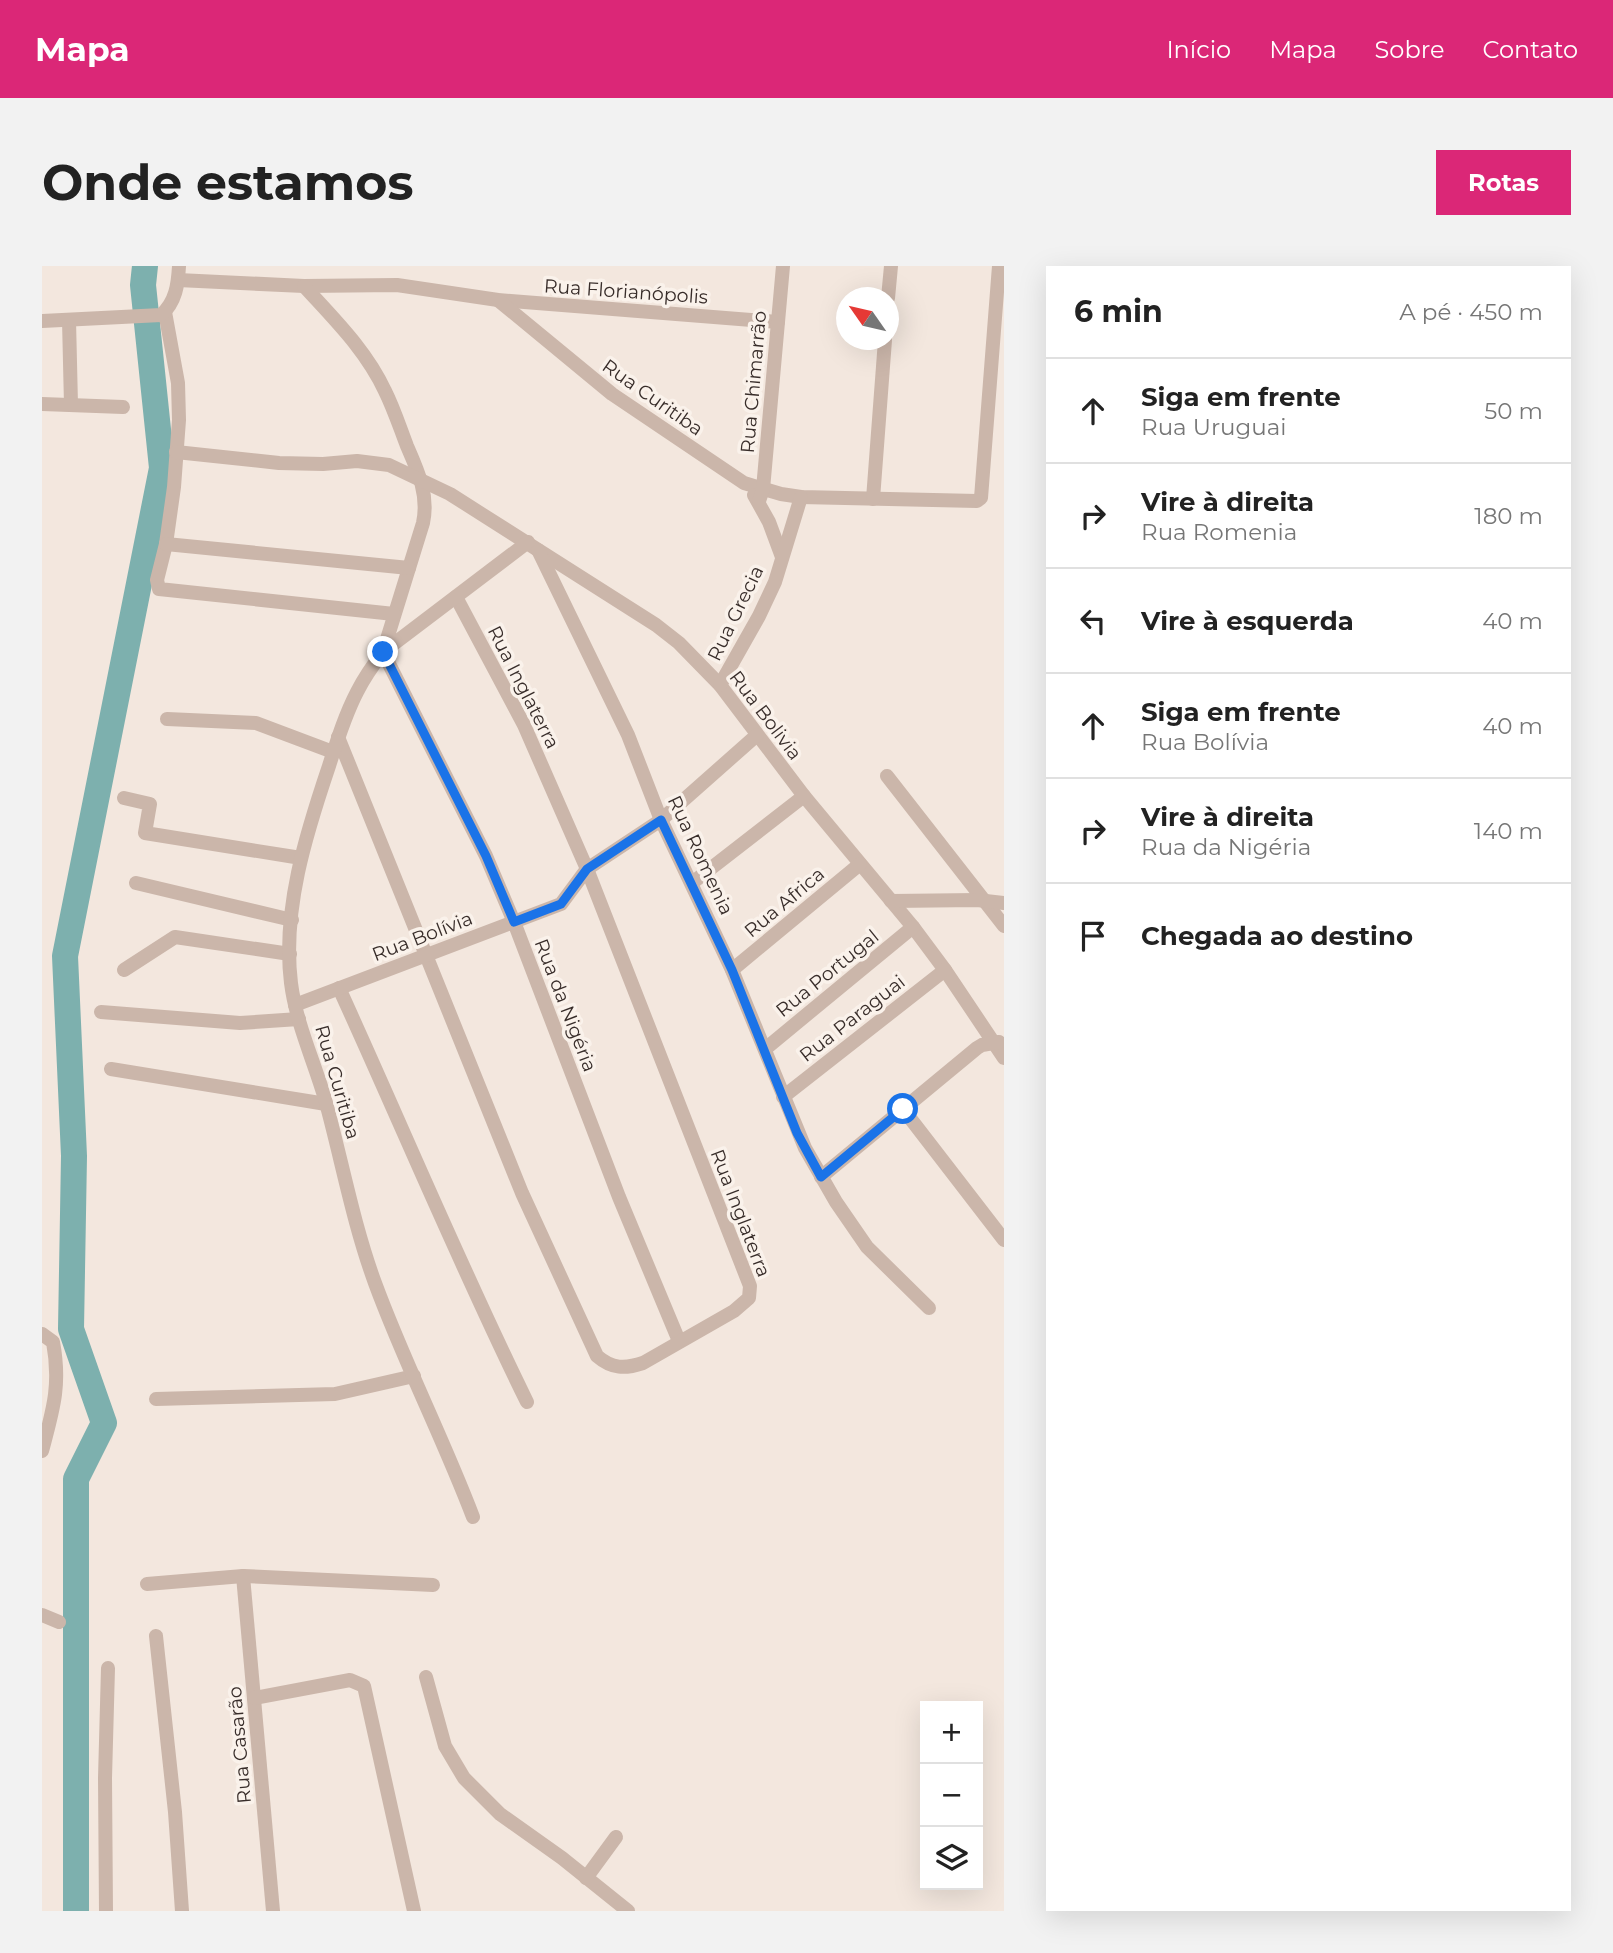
<!DOCTYPE html>
<html lang="pt">
<meta charset="utf-8">
<style>
:root{--surface:#fff;--page:#f2f2f2;--text:#222;--muted:#767676;--line:#e0e0e0;--accent:#db2777}
body{margin:0;font-family:Montserrat,sans-serif;background:var(--page);color:var(--text)}
.controls{position:absolute;right:21px;bottom:21px;display:grid;overflow:hidden;border-radius:0px;box-shadow:0 7px 28px #0002}
.controls button{width:63px;height:63px;display:grid;place-items:center;padding:0;border:0;border-bottom:2px solid var(--line);background:var(--surface);color:var(--text);font:35px sans-serif}
.compass{position:absolute;left:794px;top:21px;width:63px;height:63px;border-radius:50%;background:var(--surface);box-shadow:0 7px 28px #0002;rotate:304deg}
.stop{position:absolute;width:21px;height:21px;margin:-16px;border:5px solid #1a73e8;border-radius:50%;background:#fff}
.stop.end{background:#1a73e8;border-color:#fff;box-shadow:0 2px 7px #0008}
.list{margin:0;padding:0;list-style:none}
h2{display:flex;justify-content:space-between;align-items:center;height:91px;margin:0;padding:0 28px;font-size:30px}
h2 small{font-size:23px;font-weight:400;color:var(--muted)}
.list li{display:grid;grid-template-columns:46px 1fr auto;gap:21px;align-items:center;box-sizing:border-box;height:105px;padding:0 28px;border-top:2px solid var(--line)}
.list b{display:block;font-size:26px;white-space:nowrap}
.list p{margin:0;font-size:23px;white-space:nowrap;color:var(--muted)}
.list em{font-size:23px;font-style:normal;color:var(--muted)}
.icon{flex:none;width:38px;height:38px;fill:none;stroke:currentColor;stroke-width:2;stroke-linecap:round;stroke-linejoin:round}
.map{position:relative;flex:none;width:962px;height:1645px;overflow:hidden;border-radius:0px}
header{display:flex;align-items:center;gap:42px;box-sizing:border-box;height:98px;padding:0 35px;background:var(--accent);color:#fff}
header strong{font-size:33px}
nav{display:flex;gap:38px;margin-inline-start:auto;font-size:24px}
.intro{display:flex;align-items:center;justify-content:space-between;box-sizing:border-box;height:168px;padding:0 42px}
h1{margin:0;font-size:49px}
.button{padding:18px 32px;border-radius:0px;background:var(--accent);color:#fff;font-size:24px;font-weight:700}
main{display:flex;gap:42px;padding:0 42px}
aside{flex:1;background:var(--surface);border-radius:0px;box-shadow:0 7px 28px #0002}
.map>svg:first-child{display:block}
.lines{fill:none;stroke-linecap:round;stroke-linejoin:round}
.river{stroke:#7db0ae;stroke-width:26}
.minor{stroke:#cbb6aa;stroke-width:14}
.route{stroke:#1a73e8;stroke-width:9}
.labels{text-anchor:middle;stroke-width:7;stroke-linejoin:round;paint-order:stroke}
.street-label{font-size:19px;fill:#382d2a;stroke:#faf2eb}
</style>
<header>
<strong>Mapa</strong>
<nav><a>Início</a><a>Mapa</a><a>Sobre</a><a>Contato</a></nav>
</header>
<div class="intro"><h1>Onde estamos</h1><a class="button">Rotas</a></div>
<main>
<div class="map">
<svg width="962" height="1645" viewBox="0 0 962 1645">
<rect width="100%" height="100%" fill="#f3e7de"/>
<g class="lines">
<path class="river" d="M34,1645V1213L62,1157L29,1063L32,890L23,690L120,202L101,19L103,0"/>
<g class="minor">
<path d="M136,14L262,20L355,19L456,34L736,56"/>
<path d="M262,20C292,53 324,84 343,125C352,143 358,162 365,180C376,205 387,229 381,257L341,386"/>
<path d="M846,32L849,0"/>
<path d="M456,34L570,128L702,217L739,228L759,231L935,235L939,232L957,0"/>
<path d="M123,46L136,117L137,154L132,221L124,278L115,314L117,323L352,348"/>
<path d="M27,54L29,139"/>
<path d="M0,55L119,49C134,36 136,18 137,0"/>
<path d="M0,138L81,141"/>
<path d="M134,186L237,197L281,198L315,195L347,199L408,228L614,359L637,377L678,419L762,530L871,661L903,704L962,792"/>
<path d="M712,229L727,256L740,291"/>
<path d="M831,233L843,74"/>
<path d="M717,235L721,223L741,0"/>
<path d="M124,278L367,302"/>
<path d="M496,284L586,469L619,554L690,704L763,882L794,936L825,981L887,1042"/>
<path d="M341,386L444,590L472,656L577,931L637,1075"/>
<path d="M678,419L717,350L733,316L759,231"/>
<path d="M125,453L214,457L291,486"/>
<path d="M296,471L480,927L555,1090C570,1103 583,1103 601,1097L692,1045L707,1032L708,1020L545,603L482,459L414,331"/>
<path d="M845,510L962,660"/>
<path d="M82,532L108,538L103,567L259,592"/>
<path d="M94,617L250,654"/>
<path d="M650,617L762,530"/>
<path d="M849,635L935,634L962,637"/>
<path d="M82,704L133,671L248,688"/>
<path d="M690,704L818,598"/>
<path d="M297,722C360,860 418,1000 485,1136"/>
<path d="M253,739L519,638L545,603L619,554L715,469"/>
<path d="M59,746L198,757L257,753"/>
<path d="M723,783L871,661"/>
<path d="M69,803L284,838"/>
<path d="M741,831L903,704"/>
<path d="M861,843L962,974"/>
<path d="M779,911L935,782L940,779L957,776"/>
<path d="M0,1068L11,1076C19,1119 11,1144 0,1185"/>
<path d="M114,1133L293,1128L372,1110"/>
<path d="M431,1251C401,1172 362,1096 333,1017C311,957 300,895 283,833C272,795 254,757 249,717C240,644 264,568 287,500C295,475 303,449 315,426C322,412 331,399 341,386L486,276"/>
<path d="M201,1310L231,1645"/>
<path d="M105,1318L201,1310L391,1319"/>
<path d="M0,1349L17,1356"/>
<path d="M114,1370L133,1546L140,1645"/>
<path d="M384,1411L403,1480L422,1512L458,1548L520,1592L586,1645"/>
<path d="M212,1432L308,1414L322,1420L372,1645"/>
<path d="M544,1612L574,1571"/>
<path d="M64,1645L63,1512L66,1402"/>
</g>
</g>
<g class="lines">
<path class="route" d="M341,386L444,590L472,656L519,638L545,603L619,554L690,704L755,867L779,911L861,843"/>
</g>
<g class="labels">
<g class="street-label">
<text transform="translate(584 25) rotate(4)" y="7">Rua Florianópolis</text>
<text transform="translate(711 116) rotate(-85)" y="7">Rua Chimarrão</text>
<text transform="translate(611 131) rotate(35)" y="7">Rua Curitiba</text>
<text transform="translate(693 347) rotate(-64)" y="7">Rua Grecia</text>
<text transform="translate(482 421) rotate(63)" y="7">Rua Inglaterra</text>
<text transform="translate(724 449) rotate(53)" y="7">Rua Bolivia</text>
<text transform="translate(659 589) rotate(65)" y="7">Rua Romenia</text>
<text transform="translate(742 636) rotate(-40)" y="7">Rua Africa</text>
<text transform="translate(380 670) rotate(-21)" y="7">Rua Bolívia</text>
<text transform="translate(785 707) rotate(-39)" y="7">Rua Portugal</text>
<text transform="translate(524 739) rotate(69)" y="7">Rua da Nigéria</text>
<text transform="translate(810 752) rotate(-38)" y="7">Rua Paraguai</text>
<text transform="translate(296 816) rotate(74)" y="7">Rua Curitiba</text>
<text transform="translate(699 947) rotate(69)" y="7">Rua Inglaterra</text>
<text transform="translate(197 1479) rotate(-95)" y="7">Rua Casarão</text>
</g>
</g>
</svg>
<div class="controls">
<button>+</button>
<button>−</button>
<button><svg class="icon" aria-label="layers" viewBox="0 0 24 24"><path d="M12 4l9 5-9 5-9-5zM3 14l9 5 9-5"/></svg></button>
</div>
<svg class="compass" viewBox="-18 -18 36 36"><path d="M0-13l5 13h-10z" fill="#e53935"/><path d="M0 13l5-13h-10z" fill="#767676"/></svg>
<div class="stop" style="left:861px;top:843px"></div>
<div class="stop end" style="left:341px;top:386px"></div>
</div>
<aside>
<h2>6 min<small>A pé · 450 m</small></h2>
<ul class="list">
<li><svg class="icon" aria-label="ahead" viewBox="0 0 24 24"><path d="M12 20V5M6 11l6-6 6 6"/></svg><div><b>Siga em frente</b><p>Rua Uruguai</p></div><em>50 m</em></li>
<li><svg class="icon" aria-label="right" viewBox="0 0 24 24"><path d="M7 20v-9h11M14 6l5 5-5 5"/></svg><div><b>Vire à direita</b><p>Rua Romenia</p></div><em>180 m</em></li>
<li><svg class="icon" aria-label="left" viewBox="0 0 24 24"><path d="M17 20v-9H6M10 6l-5 5 5 5"/></svg><div><b>Vire à esquerda</b></div><em>40 m</em></li>
<li><svg class="icon" aria-label="ahead" viewBox="0 0 24 24"><path d="M12 20V5M6 11l6-6 6 6"/></svg><div><b>Siga em frente</b><p>Rua Bolívia</p></div><em>40 m</em></li>
<li><svg class="icon" aria-label="right" viewBox="0 0 24 24"><path d="M7 20v-9h11M14 6l5 5-5 5"/></svg><div><b>Vire à direita</b><p>Rua da Nigéria</p></div><em>140 m</em></li>
<li><svg class="icon" aria-label="arrive" viewBox="0 0 24 24"><path d="M6 21V4h12l-3 4 3 4H6"/></svg><div><b>Chegada ao destino</b></div></li>
</ul>
</aside>
</main>
